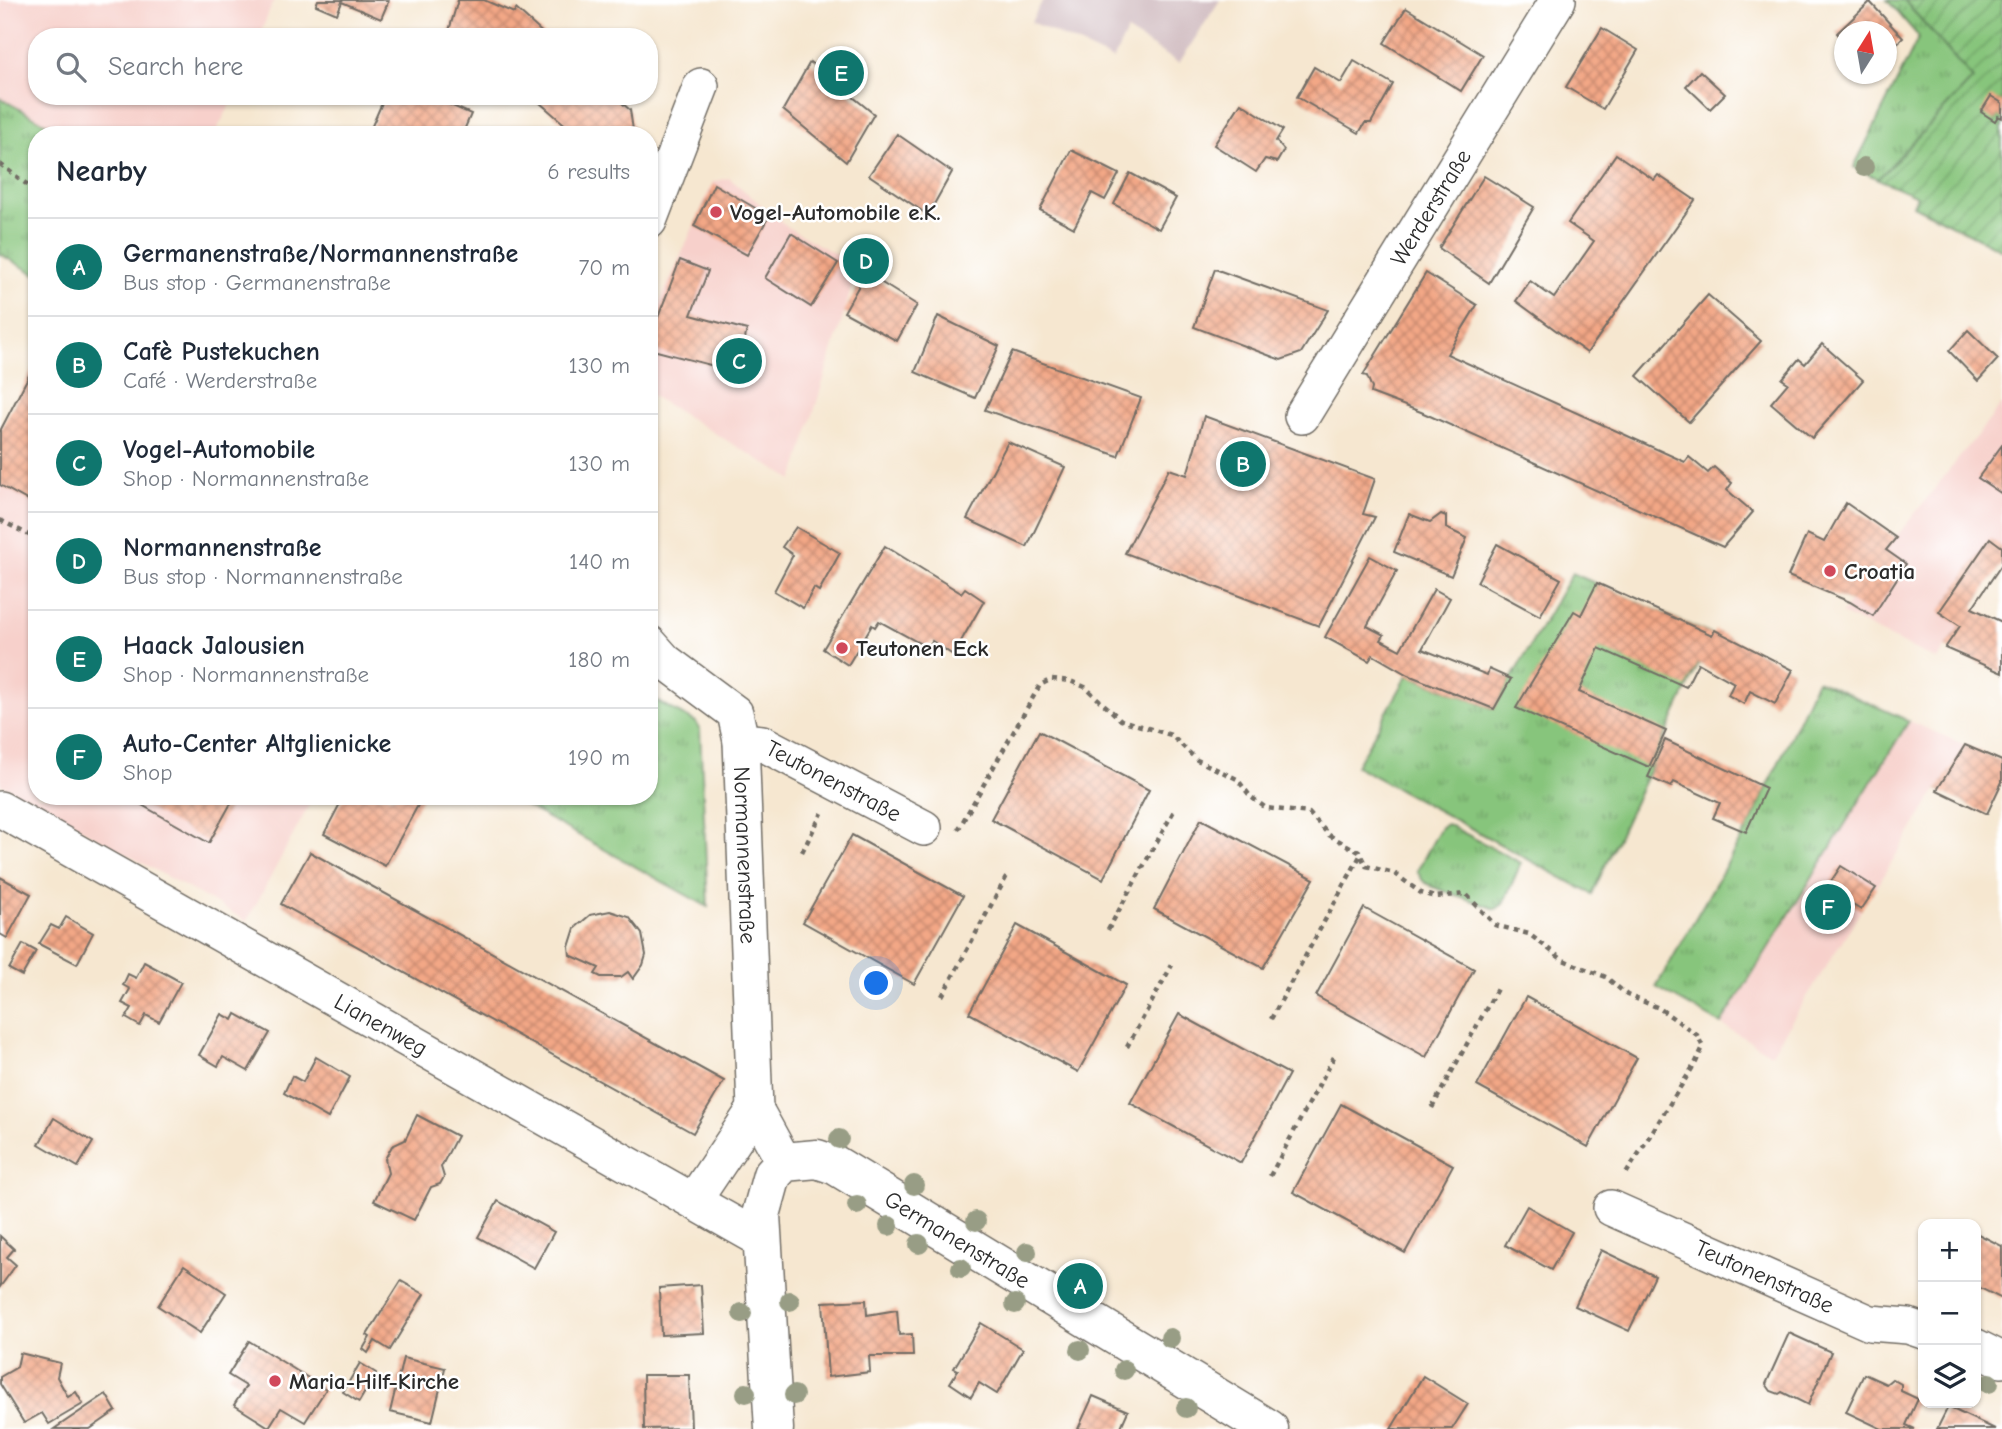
<!DOCTYPE html>
<meta charset="utf-8">
<style>
:root{--surface:#fff;--page:#f6f6f7;--text:#1f2937;--muted:#747a83;--line:#e0e1e3;--accent:#0f766e}
body{margin:0;font-family:"Comic Neue",sans-serif;background:var(--page);color:var(--text)}
.controls{position:absolute;right:21px;bottom:21px;display:grid;overflow:hidden;border-radius:14px;box-shadow:0 2px 5px #0004}
.controls button{width:63px;height:63px;display:grid;place-items:center;padding:0;border:0;border-bottom:2px solid var(--line);background:var(--surface);color:var(--text);font:35px sans-serif}
.compass{position:absolute;left:1834px;top:21px;width:63px;height:63px;border-radius:50%;background:var(--surface);box-shadow:0 2px 5px #0004;rotate:11deg}
.you{position:absolute;left:877px;top:984px;width:24px;height:24px;margin:-18px;border:5px solid #fff;border-radius:50%;background:#1a73e8;box-shadow:0 0 0 10px #1a73e833}
.badge{display:grid;place-items:center;width:46px;height:46px;border-radius:50%;background:var(--accent);color:#fff;font-size:23px;font-weight:700}
.pin{position:absolute;translate:-50% -50%;border:4px solid #fff;box-shadow:0 2px 7px #0006}
.list{margin:0;padding:0;list-style:none}
h2{display:flex;justify-content:space-between;align-items:center;height:91px;margin:0;padding:0 28px;font-size:30px}
h2 small{font-size:23px;font-weight:400;color:var(--muted)}
.list li{display:grid;grid-template-columns:46px 1fr auto;gap:21px;align-items:center;box-sizing:border-box;height:98px;padding:0 28px;border-top:2px solid var(--line)}
.list b{display:block;font-size:26px;white-space:nowrap}
.list p{margin:0;font-size:23px;white-space:nowrap;color:var(--muted)}
.list em{font-size:23px;font-style:normal;color:var(--muted)}
.icon{flex:none;width:38px;height:38px;fill:none;stroke:currentColor;stroke-width:2;stroke-linecap:round;stroke-linejoin:round}
.map{position:relative;flex:none;width:2002px;height:1429px;overflow:hidden}
.search{position:absolute;background:var(--surface);box-shadow:0 2px 5px #0004;left:28px;top:28px;width:630px;height:77px;display:flex;align-items:center;gap:18px;box-sizing:border-box;padding:0 24px;border-radius:28px;color:var(--muted);font-size:26px}
.panel{position:absolute;background:var(--surface);box-shadow:0 2px 5px #0004;left:28px;top:126px;width:630px;height:679px;border-radius:28px}
.map>svg:first-child{display:block}
.built{fill:#f7d0cb}
.industrial{fill:#d2bec2}
.grass{fill:url(#grass-tufts);stroke:#597854;stroke-width:2}
.garden{fill:url(#garden-furrows);stroke:#597854;stroke-width:2}
.building{fill:url(#building-cross-hatch)}
.lines{fill:none;stroke-linecap:round;stroke-linejoin:round}
.minor-casing{stroke:#726d65;stroke-width:38}
.tertiary-casing{stroke:#726d65;stroke-width:41}
.path{stroke:#726d65;stroke-width:4.5;stroke-dasharray:5 5;stroke-linecap:butt}
.minor{stroke:#fff;stroke-width:35}
.tertiary{stroke:#fff;stroke-width:38}
.tree{fill:#989d85}
.poi-dot{fill:#d1495b;stroke:#fff;stroke-width:2.5}
.labels{text-anchor:middle;stroke-width:5;stroke-linejoin:round;paint-order:stroke}
.street-label{font-size:23px;fill:#2b2b2b;stroke:#fff}
.poi-label{font-size:23px;font-weight:bold;fill:#2b2b2b;stroke:#fff;text-anchor:start}
</style>
<div class="map">
<svg width="2002" height="1429" viewBox="0 0 2002 1429">
<defs>
<pattern id="grass-tufts" width="24" height="20" patternUnits="userSpaceOnUse" patternTransform="scale(1.75)"><rect width="24" height="20" fill="#87c57c"/><path d="M3 7l-1-3M5 7V3M7 7l1-3M15 17l-1-3M17 17v-4M19 17l1-3" fill="none" stroke="#6fa066"/></pattern>
<pattern id="garden-furrows" width="10" height="10" patternUnits="userSpaceOnUse" patternTransform="scale(1.75)"><rect width="10" height="10" fill="#87c57c"/><path d="M-1 1l2-2M0 10L10 0M9 11l2-2" fill="none" stroke="#6fa066"/></pattern>
<pattern id="building-cross-hatch" width="8" height="8" patternUnits="userSpaceOnUse" patternTransform="scale(1.75)"><rect width="8" height="8" fill="#f3a786"/><path d="M0 0l8 8M0 8l8-8" fill="none" stroke="#c5886e"/></pattern>
</defs>
<rect width="100%" height="100%" fill="#fff"/>
<filter id="ink" filterUnits="userSpaceOnUse"><feTurbulence type="fractalNoise" baseFrequency=".0143" numOctaves="2"/><feDisplacementMap in="SourceGraphic" scale="14" xChannelSelector="R" yChannelSelector="G"/><feConvolveMatrix kernelMatrix="1 2 1 2 8 2 1 2 1" color-interpolation-filters="sRGB"/></filter>
<filter id="wash" filterUnits="userSpaceOnUse"><feTurbulence type="fractalNoise" baseFrequency=".00686" numOctaves="4" result="noise"/><feDisplacementMap in="SourceGraphic" scale="28" xChannelSelector="R" yChannelSelector="G"/><feGaussianBlur stdDeviation="1.57" result="paint"/><feColorMatrix in="noise" values="0 0 0 0 0 0 0 0 0 0 0 0 0 0 0 0 0 1.4 0 .05"/><feComposite in="paint" operator="in"/></filter>
<g filter="url(#wash)">
<rect width="100%" height="100%" fill="#f6e7d0"/>
<g class="built">
<path d="M0,0H274L259,37H37V96H235L214,135H66L0,98Z"/>
<path d="M729,178L789,228L858,267L793,480L649,394V328L713,182Z"/>
<path d="M37,362V796H314L247,921L0,784V432Z"/>
<path d="M2002,404V564L1937,660L1842,614L1873,566Z"/>
<path d="M1909,721L1965,745L1771,1054L1721,1024Z"/>
</g>
<path class="industrial" d="M1043,0H1220L1179,63L1127,31L1113,60L1031,22Z"/>
<g class="grass">
<path d="M1887,0H1904L1973,79L1878,179L1854,167L1919,37Z"/>
<path d="M0,98L66,135H37V275L0,254Z"/>
<path d="M1572,573L1712,635L1592,894L1356,766L1408,675L1494,709Z"/>
<path d="M1817,680L1909,721L1721,1024L1656,987L1752,820Z"/>
<path d="M649,697L696,722L700,729L708,907L508,796H649Z"/>
<path d="M1447,824L1521,863L1503,904L1496,909L1433,887L1423,881L1417,871L1441,827Z"/>
</g>
<path class="garden" d="M1904,0H2002V250L1913,205L1917,196L1878,179L1973,79Z"/>
<g id="blocks">
<g class="building">
<path d="M318,0H389L381,19L342,2L337,14L316,5Z"/>
<path d="M458,0H484L514,13L516,9L547,37H455L448,34Z"/>
<path d="M1870,2L1903,38L1886,53V32H1844V41L1837,33Z"/>
<path d="M1406,8L1483,55L1461,91L1384,43Z"/>
<path d="M1602,28L1638,50L1603,109L1566,87Z"/>
<path d="M1354,61L1393,84L1371,123H1365L1359,133L1297,97L1314,67L1341,83Z"/>
<path d="M810,62L874,114L846,162L783,110Z"/>
<path d="M1700,71L1725,94L1710,109L1686,86Z"/>
<path d="M385,96H430L471,114L462,135H368Z"/>
<path d="M532,96H614L630,110L633,130L631,135H567L570,129Z"/>
<path d="M1991,96L2002,103V118L1998,116L1995,121L1981,112Z"/>
<path d="M1241,103L1283,130L1276,141L1284,150L1277,162L1265,159L1256,172L1214,145Z"/>
<path d="M897,134L952,172L928,215L869,175Z"/>
<path d="M1071,150L1119,174L1105,200L1092,193L1074,228L1040,210Z"/>
<path d="M1616,154L1654,180L1658,175L1695,200L1587,353L1516,301L1530,281L1554,298L1594,241L1568,223Z"/>
<path d="M1130,173L1176,198L1159,229L1114,204Z"/>
<path d="M1484,176L1534,207L1489,283L1439,248Z"/>
<path d="M714,184L769,216L747,255L694,226Z"/>
<path d="M791,233L838,263L811,307L765,278Z"/>
<path d="M680,260L708,271L691,315L747,330L737,372L649,349V341Z"/>
<path d="M1215,269L1328,310L1301,353L1281,360L1194,327Z"/>
<path d="M866,273L917,305L897,341L844,312Z"/>
<path d="M1426,273L1477,305L1447,354L1685,462L1689,457L1708,473L1714,467L1732,483L1727,490L1753,512L1723,547L1421,412L1371,393L1372,388L1367,376L1363,375Z"/>
<path d="M1708,295L1761,341L1689,422L1637,376Z"/>
<path d="M938,316L999,346L975,398L915,372Z"/>
<path d="M1968,330L1998,359L1978,381L1949,351Z"/>
<path d="M1822,344L1863,380L1812,438L1771,403L1788,383L1782,379L1799,359L1805,364Z"/>
<path d="M1012,352L1141,398L1118,456L985,410Z"/>
<path d="M37,360V503L36,505L0,485V431Z"/>
<path d="M1204,416L1375,479L1363,514L1375,517L1319,626L1125,553L1169,469L1187,475Z"/>
<path d="M1008,442L1065,467L1027,547L967,519Z"/>
<path d="M2002,445V494L1978,478Z"/>
<path d="M1846,503L1896,538L1886,550L1906,564L1873,616L1850,602L1788,576L1807,534L1824,542Z"/>
<path d="M1409,514L1430,522L1441,514L1446,516V528L1467,538L1451,576L1394,552Z"/>
<path d="M796,527L840,553L819,591L814,588L803,608L774,591L793,555L782,547Z"/>
<path d="M1990,538L2002,547V564L1972,608L2002,622V673L1945,648L1960,626L1939,612Z"/>
<path d="M1497,544L1561,579L1540,616L1477,582Z"/>
<path d="M885,546L961,593L965,588L984,601L953,655L932,641L928,648L879,621L875,627L872,625L848,665L823,649Z"/>
<path d="M1370,556L1397,571L1367,626L1384,635L1381,640L1400,650L1434,589L1450,598L1422,649L1487,675L1489,669L1511,679L1494,709L1408,675L1373,655L1369,661L1325,637Z"/>
<path d="M1597,583L1712,635L1715,630L1793,670L1775,704L1750,691L1744,704L1728,695L1734,683L1698,663L1686,687L1599,648L1579,692L1666,731L1649,767L1516,708L1574,611L1581,615Z"/>
<path d="M1039,731L1149,790L1103,879L991,819Z"/>
<path d="M1665,740L1766,788L1746,832L1713,818L1720,803L1674,782L1671,787L1648,777Z"/>
<path d="M1965,745L2002,761V782L1987,814L1937,790Z"/>
<path d="M126,796H235L209,843Z"/>
<path d="M344,796H423L385,866L324,834Z"/>
<path d="M1201,819L1314,879L1263,968L1154,909Z"/>
<path d="M852,835L963,896L914,984L803,922Z"/>
<path d="M310,852L724,1081L693,1133L281,904Z"/>
<path d="M1841,866L1876,888L1861,910L1826,889Z"/>
<path d="M0,877L31,894L7,938L0,934Z"/>
<path d="M1364,908L1474,969L1426,1057L1316,996Z"/>
<path d="M610,911L629,917L642,934L646,955L643,965L633,979L628,972L621,977H601L595,974L599,968L570,955L569,947L575,928L590,915Z"/>
<path d="M66,917L93,933L77,964L39,944L51,925L59,929Z"/>
<path d="M1017,925L1126,985L1078,1072L969,1013Z"/>
<path d="M23,944L36,951L22,976L9,969Z"/>
<path d="M144,962L181,982L159,1022L146,1015L140,1026L126,1018L132,1008L122,1003L130,989L123,985L128,974L136,978Z"/>
<path d="M1526,997L1637,1058L1588,1147L1477,1086Z"/>
<path d="M222,1014L233,1020L236,1014L270,1033L248,1071L223,1057L218,1066L199,1055Z"/>
<path d="M1179,1014L1289,1074L1241,1163L1130,1103Z"/>
<path d="M316,1057L350,1077L328,1118L284,1093L292,1076L303,1082Z"/>
<path d="M1341,1104L1453,1165L1405,1253L1293,1192Z"/>
<path d="M417,1115L457,1136L441,1167L444,1177L440,1184L431,1187L414,1220L374,1201L388,1173L385,1159L392,1146L405,1140Z"/>
<path d="M54,1118L93,1142L78,1167L39,1144Z"/>
<path d="M498,1201L554,1232L534,1268L478,1237Z"/>
<path d="M1527,1206L1572,1232L1551,1270L1505,1245Z"/>
<path d="M1976,1233L2002,1246V1299L1976,1286Z"/>
<path d="M0,1236L14,1249L7,1257L16,1265L0,1287Z"/>
<path d="M1601,1250L1655,1276L1629,1331L1575,1306Z"/>
<path d="M184,1265L226,1293L200,1333L158,1306Z"/>
<path d="M401,1281L424,1294L390,1350L375,1341L368,1353L363,1349L370,1337L367,1335Z"/>
<path d="M701,1285L704,1333L661,1335L659,1288Z"/>
<path d="M866,1300L867,1315L897,1310L899,1335L912,1334L913,1356H869L870,1372L828,1377L823,1302Z"/>
<path d="M981,1323L1023,1349L997,1394L979,1383L971,1397L950,1383L958,1370L954,1368Z"/>
<path d="M1789,1333L1831,1352L1808,1405L1782,1392L1779,1394L1771,1391L1766,1384Z"/>
<path d="M249,1341L326,1389L305,1422L281,1408L269,1427L234,1405L246,1386L228,1375Z"/>
<path d="M20,1353L60,1363L57,1377L68,1397L76,1392L83,1404L49,1424L42,1413L24,1423L0,1384V1377L17,1367Z"/>
<path d="M403,1358L445,1368L432,1422L390,1412Z"/>
<path d="M360,1363L376,1373L359,1402L343,1392Z"/>
<path d="M1864,1374L1886,1384L1892,1379L1901,1384V1391L1918,1399L1906,1425L1915,1429H1882L1846,1412Z"/>
<path d="M643,1375H689L691,1428L644,1429Z"/>
<path d="M1423,1376L1468,1404L1452,1429H1391Z"/>
<path d="M106,1394L116,1411L90,1429H54Z"/>
<path d="M1093,1396L1128,1411L1120,1429H1078Z"/>
<path d="M1948,1407L1995,1429H1937Z"/>
</g>
</g>
</g>
<g filter="url(#ink)">
<use href="#blocks" fill-opacity="0" stroke="#726d65" stroke-width="2"/>
<g class="lines">
<defs>
<g id="minor">
<path d="M649,221L701,86"/>
<path id="s1" d="M1302,416L1558,0"/>
<path id="s2" d="M649,643L665,661L735,713L741,741L755,1109L784,1162"/>
<path id="s3" d="M741,741L762,743L924,828"/>
<path id="s4" d="M0,809L762,1240"/>
<path d="M694,1200L755,1109"/>
<path id="s5" d="M1611,1208L1870,1323L1908,1326L1923,1331"/>
<path d="M1976,1347L2002,1360"/>
</g>
<g id="tertiary">
<path id="s6" d="M774,1429L761,1215L772,1175L784,1162L817,1159L835,1165L1269,1429"/>
</g>
</defs>
<use href="#minor" class="minor-casing"/>
<use href="#tertiary" class="tertiary-casing"/>
<g class="path">
<path d="M0,164L37,192"/>
<path d="M0,520L37,539"/>
<path d="M958,830L1040,685L1052,679L1070,681L1085,687L1121,720L1171,735L1197,760L1237,779L1251,797L1266,808L1309,813L1329,835L1359,852L1366,866L1394,873L1421,893L1435,897L1466,894L1495,925L1529,934L1563,960L1606,977L1627,995L1659,1008L1697,1035L1703,1047L1696,1062L1624,1177"/>
<path d="M802,852L822,813"/>
<path d="M1108,930L1175,809"/>
<path d="M942,996L1008,874"/>
<path d="M1271,1019L1360,856"/>
<path d="M1127,1047L1172,965"/>
<path d="M1432,1108L1498,987"/>
<path d="M1270,1176L1335,1055"/>
</g>
<use href="#minor" class="minor"/>
<use href="#tertiary" class="tertiary"/>
</g>
<g class="tree">
<circle cx="1864" cy="167" r="10"/>
<circle cx="839" cy="1139" r="10"/>
<circle cx="914" cy="1185" r="10"/>
<circle cx="857" cy="1205" r="10"/>
<circle cx="976" cy="1221" r="10"/>
<circle cx="889" cy="1226" r="10"/>
<circle cx="919" cy="1244" r="10"/>
<circle cx="1027" cy="1252" r="10"/>
<circle cx="961" cy="1268" r="10"/>
<circle cx="790" cy="1301" r="10"/>
<circle cx="1015" cy="1304" r="10"/>
<circle cx="742" cy="1313" r="10"/>
<circle cx="1170" cy="1338" r="10"/>
<circle cx="1080" cy="1350" r="10"/>
<circle cx="1124" cy="1370" r="10"/>
<circle cx="1989" cy="1383" r="10"/>
<circle cx="746" cy="1393" r="10"/>
<circle cx="794" cy="1395" r="10"/>
<circle cx="1186" cy="1408" r="10"/>
</g>
</g>
<g class="poi-dot">
<circle cx="716" cy="212" r="7"/>
<circle cx="1830" cy="571" r="7"/>
<circle cx="842" cy="648" r="7"/>
<circle cx="275" cy="1381" r="7"/>
</g>
<g class="labels">
<g class="street-label">
<text dy="8" stroke="none"><textPath href="#s1" startOffset="245">Werderstraße</textPath></text>
<text dy="8" stroke="none"><textPath href="#s3" startOffset="102">Teutonenstraße</textPath></text>
<text dy="8" stroke="none"><textPath href="#s2" startOffset="254">Normannenstraße</textPath></text>
<text dy="8" stroke="none"><textPath href="#s4" startOffset="438">Lianenweg</textPath></text>
<text dy="8" stroke="none"><textPath href="#s6" startOffset="469">Germanenstraße</textPath></text>
<text dy="8" stroke="none"><textPath href="#s5" startOffset="168">Teutonenstraße</textPath></text>
</g>
<g class="poi-label">
<text x="730" y="220">Vogel-Automobile e.K.</text>
<text x="1844" y="579">Croatia</text>
<text x="856" y="656">Teutonen Eck</text>
<text x="289" y="1389">Maria-Hilf-Kirche</text>
</g>
</g>
</svg>
<div class="controls">
<button>+</button>
<button>−</button>
<button><svg class="icon" aria-label="layers" viewBox="0 0 24 24"><path d="M12 4l9 5-9 5-9-5zM3 14l9 5 9-5"/></svg></button>
</div>
<svg class="compass" viewBox="-18 -18 36 36"><path d="M0-13l5 13h-10z" fill="#e53935"/><path d="M0 13l5-13h-10z" fill="#747a83"/></svg>
<div class="you"></div>
<div class="pin badge" style="left:1080px;top:1286px">A</div>
<div class="pin badge" style="left:1243px;top:464px">B</div>
<div class="pin badge" style="left:739px;top:361px">C</div>
<div class="pin badge" style="left:866px;top:261px">D</div>
<div class="pin badge" style="left:841px;top:73px">E</div>
<div class="pin badge" style="left:1828px;top:907px">F</div>
<div class="search"><svg class="icon" aria-label="search" viewBox="0 0 24 24"><circle cx="10" cy="10" r="6"/><path d="M15 15l6 6"/></svg>Search here</div>
<section class="panel">
<h2>Nearby<small>6 results</small></h2>
<ul class="list">
<li><span class="badge">A</span><div><b>Germanenstraße/Normannenstraße</b><p>Bus stop · Germanenstraße</p></div><em>70 m</em></li>
<li><span class="badge">B</span><div><b>Cafè Pustekuchen</b><p>Café · Werderstraße</p></div><em>130 m</em></li>
<li><span class="badge">C</span><div><b>Vogel-Automobile</b><p>Shop · Normannenstraße</p></div><em>130 m</em></li>
<li><span class="badge">D</span><div><b>Normannenstraße</b><p>Bus stop · Normannenstraße</p></div><em>140 m</em></li>
<li><span class="badge">E</span><div><b>Haack Jalousien</b><p>Shop · Normannenstraße</p></div><em>180 m</em></li>
<li><span class="badge">F</span><div><b>Auto-Center Altglienicke</b><p>Shop</p></div><em>190 m</em></li>
</ul>
</section>
</div>
